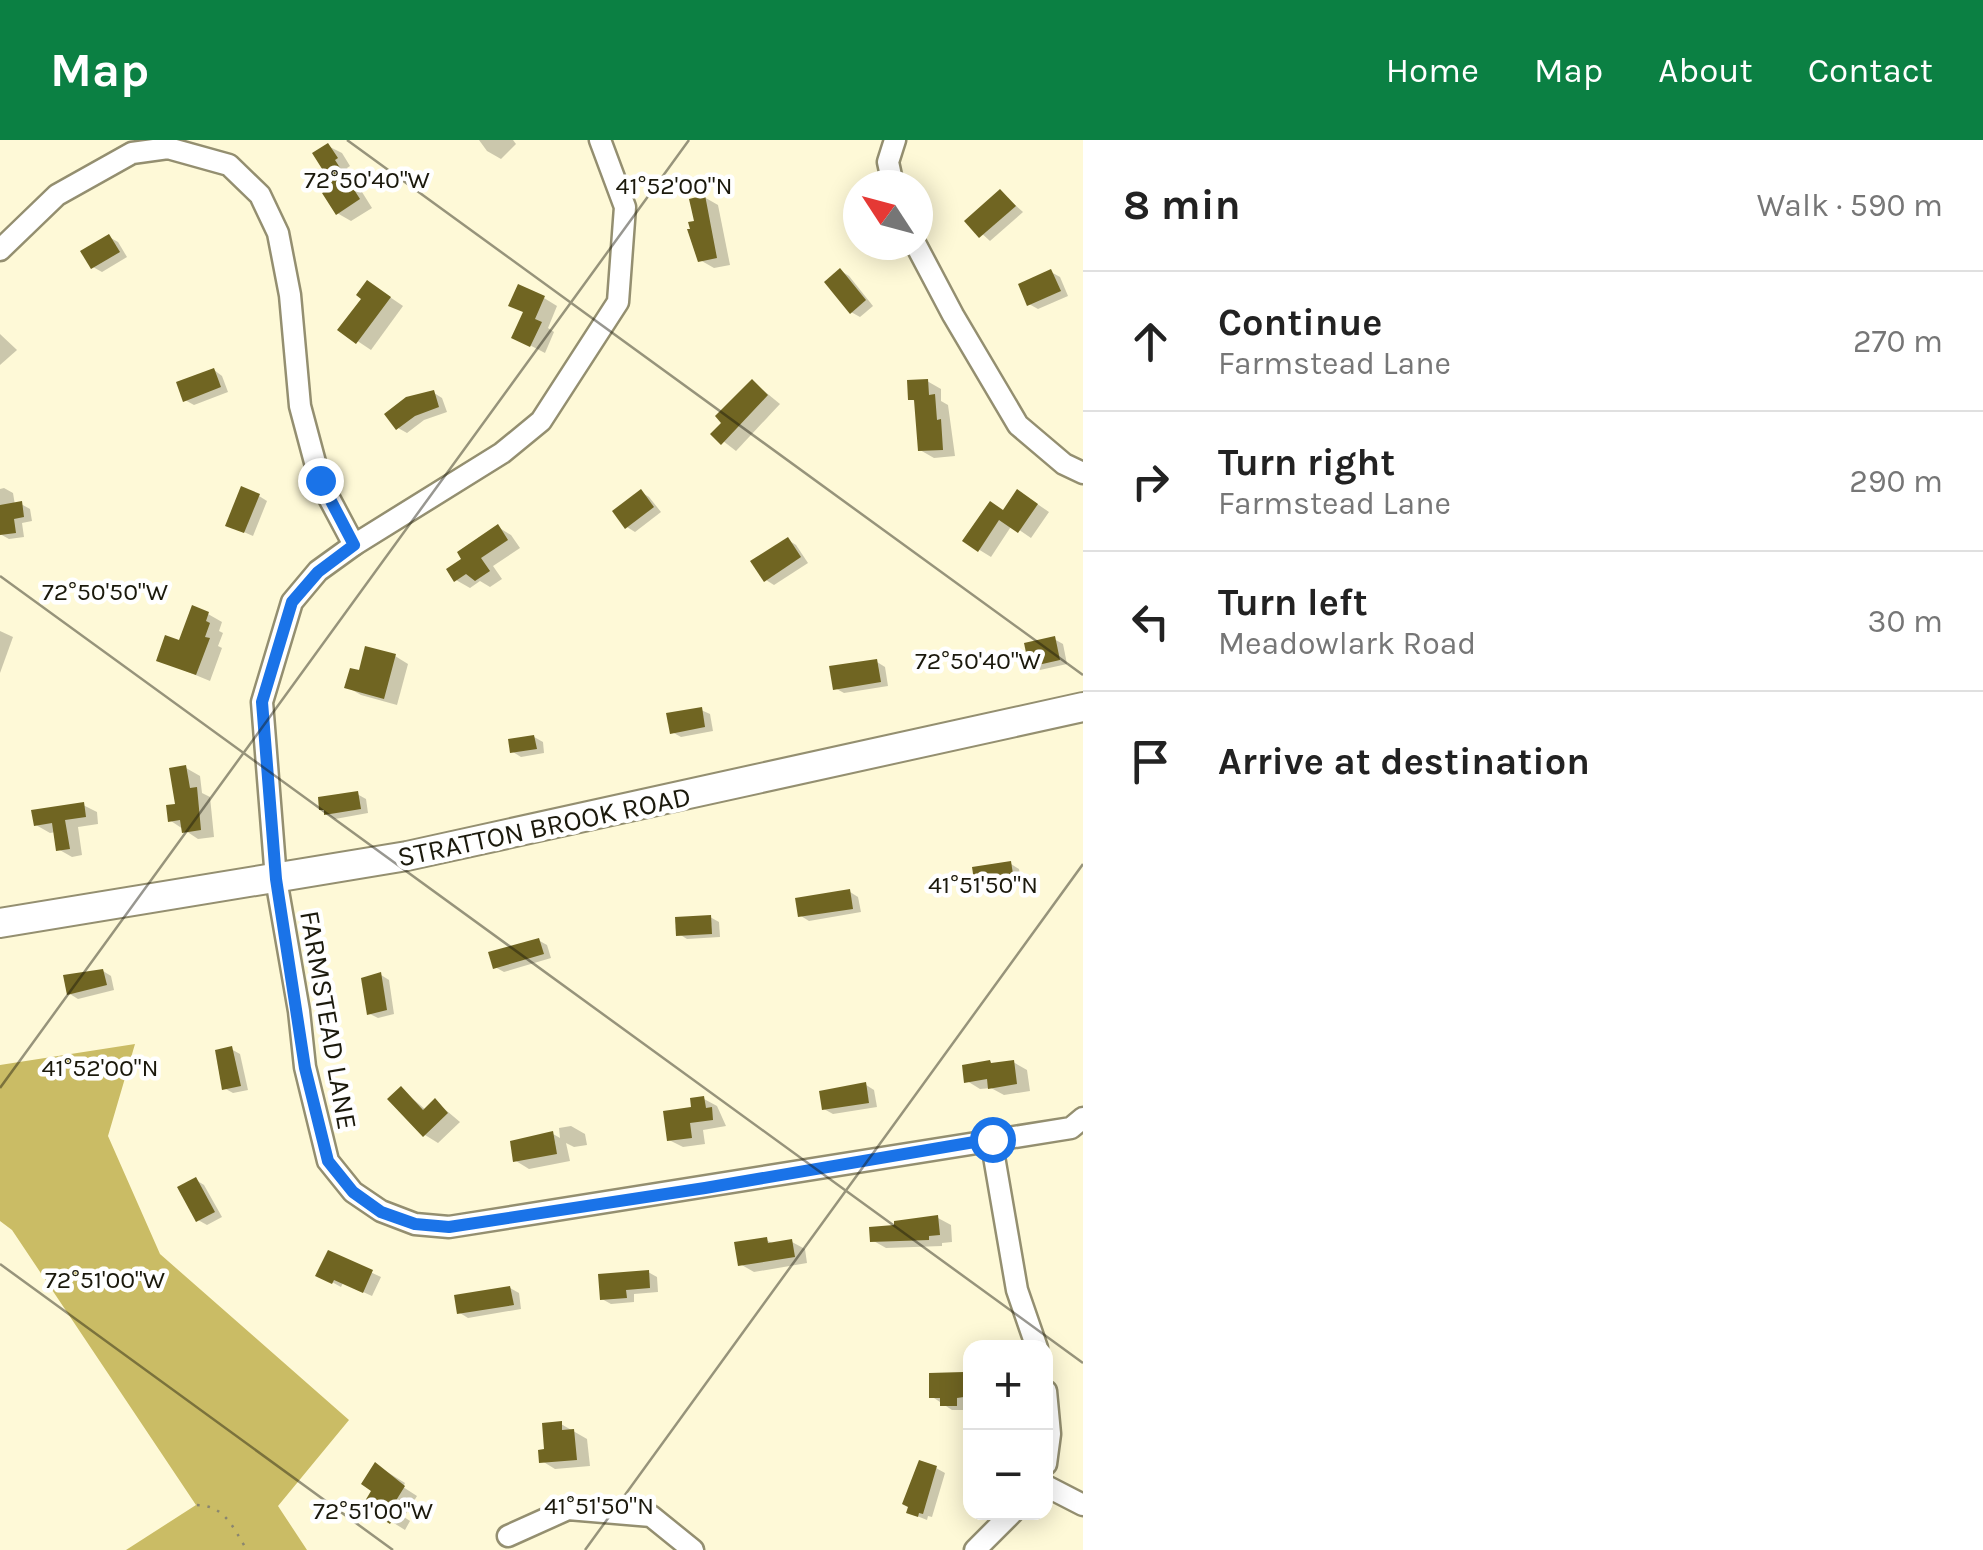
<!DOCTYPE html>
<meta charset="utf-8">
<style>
:root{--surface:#fff;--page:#f2f2f2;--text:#222;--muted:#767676;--line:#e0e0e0;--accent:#0b8043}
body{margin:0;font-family:Karla,sans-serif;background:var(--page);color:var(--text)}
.controls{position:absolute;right:30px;bottom:30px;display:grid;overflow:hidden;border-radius:20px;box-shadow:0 5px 25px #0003}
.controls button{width:90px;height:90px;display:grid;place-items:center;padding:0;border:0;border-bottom:2px solid var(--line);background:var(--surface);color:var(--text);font:50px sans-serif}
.compass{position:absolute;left:843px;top:30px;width:90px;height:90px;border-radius:50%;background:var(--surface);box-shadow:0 5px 25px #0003;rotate:306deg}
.stop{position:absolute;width:30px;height:30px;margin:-22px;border:8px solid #1a73e8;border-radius:50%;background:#fff}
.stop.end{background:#1a73e8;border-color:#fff;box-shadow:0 2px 10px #0008}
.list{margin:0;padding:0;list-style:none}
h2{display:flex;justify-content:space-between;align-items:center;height:130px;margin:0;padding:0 40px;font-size:42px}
h2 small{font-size:32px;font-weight:400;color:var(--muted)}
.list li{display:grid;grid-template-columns:65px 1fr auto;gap:30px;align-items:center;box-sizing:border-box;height:140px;padding:0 40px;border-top:2px solid var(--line)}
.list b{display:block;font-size:38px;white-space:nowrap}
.list p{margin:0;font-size:32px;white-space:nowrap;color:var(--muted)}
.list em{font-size:32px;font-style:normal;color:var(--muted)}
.icon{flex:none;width:55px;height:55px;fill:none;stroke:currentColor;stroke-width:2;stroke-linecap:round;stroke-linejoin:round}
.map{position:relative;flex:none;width:1083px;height:1410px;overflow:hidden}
header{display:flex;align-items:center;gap:60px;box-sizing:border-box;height:140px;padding:0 50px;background:var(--accent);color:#fff}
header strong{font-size:48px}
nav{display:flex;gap:55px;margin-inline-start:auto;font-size:35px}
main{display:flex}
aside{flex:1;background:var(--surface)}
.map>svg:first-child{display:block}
.forest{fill:#cabc65}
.shadow{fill:#0003}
.building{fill:#706522}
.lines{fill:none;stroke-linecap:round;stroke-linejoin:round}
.street-casing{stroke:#948f70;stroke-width:25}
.secondary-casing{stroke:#948f70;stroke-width:32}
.path{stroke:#8a866f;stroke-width:2.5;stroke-dasharray:2.5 8;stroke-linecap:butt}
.street{stroke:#fff;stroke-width:20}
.secondary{stroke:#fff;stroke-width:28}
.route{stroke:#1a73e8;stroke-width:12}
.ticks{fill:none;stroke:#1b190c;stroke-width:2.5;stroke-opacity:0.45}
.labels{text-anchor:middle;stroke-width:9;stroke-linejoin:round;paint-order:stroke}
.street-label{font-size:28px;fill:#1b190c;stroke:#fff}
.ticks-label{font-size:25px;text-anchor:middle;fill:#1b190c;stroke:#fff;stroke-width:9;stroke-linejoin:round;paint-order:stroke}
</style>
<header>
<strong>Map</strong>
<nav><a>Home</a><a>Map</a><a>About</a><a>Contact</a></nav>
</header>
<main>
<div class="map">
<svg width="1083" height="1410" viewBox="0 0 1083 1410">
<rect width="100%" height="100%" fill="#fef9d7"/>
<path class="forest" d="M135,904L108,996L160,1114L349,1280L278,1366L307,1410H126L196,1365L12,1090L0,1081V925Z"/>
<g class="shadow">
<path d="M479,0H513L516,4L501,19L487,11Z"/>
<path d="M328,6L342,13L350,26L347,28L372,68L351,81L337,73L330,51Z"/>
<path d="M1001,52L1023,72L990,101L968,81Z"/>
<path d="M704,57L718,65L730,125L714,128L700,120L697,82Z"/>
<path d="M109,97L118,102L127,117L102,132L93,127Z"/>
<path d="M841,131L849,136L873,166L860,177L851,172Z"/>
<path d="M1051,132L1060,137L1068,156L1038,169L1029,164Z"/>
<path d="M381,151L403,166L371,210L341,190L364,158Z"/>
<path d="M544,158L557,166L548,188L554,192L545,213L514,197Z"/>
<path d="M0,194L17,210L0,225Z"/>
<path d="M214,230L222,236L228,252L194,265L185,260Z"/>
<path d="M927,241L941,249V261L948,265L955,316L934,318L920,310L917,262L911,259Z"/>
<path d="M753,242L780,264L736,311L714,294Z"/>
<path d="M434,253L442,258L447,272L424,280L407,293L398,288Z"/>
<path d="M4,348L13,353L15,365L21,364L30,369L32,381L22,383L24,397L9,399L0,394V349Z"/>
<path d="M641,352L649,357L661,372L635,392L627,387Z"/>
<path d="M259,356L267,361L253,396L237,389Z"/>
<path d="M1030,359L1049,372L1031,398L1012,385L991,417L965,401L1004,372Z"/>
<path d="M498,387L511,395L520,408L493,426L502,439L490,447L480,441L470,448L456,440Z"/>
<path d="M788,400L796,405L808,423L774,445L766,440Z"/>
<path d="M208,474L222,482L219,491L223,493L218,506L222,508L210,541L159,520L181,503Z"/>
<path d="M0,491L13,497L0,533Z"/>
<path d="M1054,499L1063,504L1067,524L1040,530L1031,525Z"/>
<path d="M395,516L408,524L397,565L361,555L347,547L361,533Z"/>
<path d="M877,522L885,527L888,546L844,553L835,548Z"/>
<path d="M701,570L710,574L713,591L681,597L672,592Z"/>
<path d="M534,597L543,602L544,613L521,617L513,612Z"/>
<path d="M186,628L200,636L202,653L210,657L214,697L198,699L171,681L178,666Z"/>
<path d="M357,654L366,659L368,673L335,679L327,674Z"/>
<path d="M83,665L97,672L98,684L78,687L82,715L72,717L58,709L56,692L50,693L36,685Z"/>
<path d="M1011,724L1019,729L1022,745L985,751L977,746Z"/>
<path d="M850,752L858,757L861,772L809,781L801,776Z"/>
<path d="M710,777L719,782L720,797L687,799L679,794Z"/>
<path d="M538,800L547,805L551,818L504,832L495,827Z"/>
<path d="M103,831L111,836L114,850L78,859L70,854Z"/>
<path d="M381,835L389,840L394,874L378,878L370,874Z"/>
<path d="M231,909L240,914L248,950L233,953L224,948Z"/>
<path d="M1013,922L1027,930L1030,951L1004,955L991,948L980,949L967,941L994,925Z"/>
<path d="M866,945L874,950L877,967L833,974L824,969Z"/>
<path d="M401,949L426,970L435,961L460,982L438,1003L425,995Z"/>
<path d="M704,959L717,966L726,986L703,990L705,1004L683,1007L669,1000Z"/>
<path d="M571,986L585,994L587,1005L574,1007L566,1003L570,1021L529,1029L516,1021L553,994L560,998L559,988Z"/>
<path d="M196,1040L204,1045L222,1077L207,1085L198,1080Z"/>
<path d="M938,1078L951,1085L952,1102L942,1103V1106L886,1108L872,1100Z"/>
<path d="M766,1100L774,1104L792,1102L805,1109L807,1123L754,1132L740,1124Z"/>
<path d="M329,1113L381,1137L372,1156L343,1143L341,1147L319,1135Z"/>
<path d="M648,1132L657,1137L658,1152L634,1154V1162L611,1164L602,1159Z"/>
<path d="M510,1148L519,1153L521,1169L468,1178L460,1173Z"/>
<path d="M964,1235L971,1239V1261H965V1270H952L931,1256Z"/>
<path d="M561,1284L587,1299L590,1326L555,1329L542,1321Z"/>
<path d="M376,1325L405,1343L403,1347L417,1356L404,1377L410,1381L405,1390L365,1365L375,1350Z"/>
<path d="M936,1328L945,1333L932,1377L928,1376L927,1380L917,1376Z"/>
</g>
<g class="building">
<path d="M328,3L338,18L335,20L360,59L336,75L322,53L326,50L317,36L324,32L312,13Z"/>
<path d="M1000,49L1016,66L979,98L964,81Z"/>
<path d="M705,55L717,118L698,122L687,89H690L688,82L694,81L689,59Z"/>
<path d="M109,94L120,112L91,129L80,111Z"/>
<path d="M840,128L866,160L850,174L824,142Z"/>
<path d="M1051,129L1061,151L1027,166L1018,144Z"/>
<path d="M367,140L391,157L356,204L337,190L361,159L356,155Z"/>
<path d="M518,144L545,156L535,179L542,182L530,207L511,198L523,172L508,166Z"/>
<path d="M214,228L221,247L183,262L176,242Z"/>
<path d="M752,239L768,255L721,305L710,294L721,283L715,276Z"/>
<path d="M928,239L929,255L935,254L937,280L941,279L943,310L918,311L914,260H908L907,240Z"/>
<path d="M434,250L439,267L415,276L396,290L384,274L406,257Z"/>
<path d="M241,346L260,354L244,393L225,386Z"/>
<path d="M641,349L654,367L625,389L612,371Z"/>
<path d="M1017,349L1038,364L1018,393L999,380L978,412L962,401L990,361L1003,370Z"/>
<path d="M22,361L24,377L14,379L16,393L0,395V365Z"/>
<path d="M498,384L508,400L481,418L490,431L475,441L466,434L454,442L446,429L461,419L457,412Z"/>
<path d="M788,397L801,417L764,442L750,421Z"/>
<path d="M192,465L209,472L206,481L210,483L205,497L210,498L196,535L156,521L165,495L179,500Z"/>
<path d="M1055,496L1060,520L1029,527L1024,503Z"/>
<path d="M365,506L396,514L384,559L344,548L350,528L359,530Z"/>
<path d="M877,519L881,542L833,550L829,526Z"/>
<path d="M702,567L705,587L670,594L666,573Z"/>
<path d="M534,595L537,609L510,613L508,599Z"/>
<path d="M186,625L190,648L197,647L201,690L182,693L180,680L168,682L166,665L175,664L169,628Z"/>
<path d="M358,651L361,669L324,675V670H319L318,657Z"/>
<path d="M84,662L86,677L65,680L70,709L56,711L52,683L34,686L31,670Z"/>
<path d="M1011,721L1014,741L975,747L972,727Z"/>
<path d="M850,749L853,769L798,777L795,758Z"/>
<path d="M711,775L712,794L676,796L675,777Z"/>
<path d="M539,798L544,814L493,829L488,812Z"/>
<path d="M103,829L107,845L67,855L63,835Z"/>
<path d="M381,832L387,870L367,875L361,838Z"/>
<path d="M232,906L241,946L222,950L215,910Z"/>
<path d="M990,920L991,923L1014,920L1017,944L988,949L987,939L964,943L962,925Z"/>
<path d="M866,942L869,963L822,970L819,951Z"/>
<path d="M401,946L423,970L435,958L448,973L423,997L387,959Z"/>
<path d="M704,956L706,968L712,967L713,980L690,983L692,998L667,1001L663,971L691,967L690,958Z"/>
<path d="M553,991L557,1014L513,1022L510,1001Z"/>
<path d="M196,1037L215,1072L196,1082L177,1047Z"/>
<path d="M938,1075L940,1095L929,1096V1100L870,1102L869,1087L894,1085V1081Z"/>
<path d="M767,1097L768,1103L792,1099L795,1117L738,1126L734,1102Z"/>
<path d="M328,1110L373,1130L363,1153L334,1140L332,1144L315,1136Z"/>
<path d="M649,1130L650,1148L626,1150L627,1158L600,1160L598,1134Z"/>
<path d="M510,1146L514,1165L457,1174L454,1155Z"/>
<path d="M964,1232V1257L957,1258V1266H940V1258H929V1233Z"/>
<path d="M562,1281V1290L574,1289L577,1320L539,1323L538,1310L544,1309L542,1283Z"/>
<path d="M919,1320L937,1326L923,1374L919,1373L918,1377L906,1373L908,1367L902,1364Z"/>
<path d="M375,1322L405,1346L392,1367L398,1371L390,1384L362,1366L371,1351L361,1344Z"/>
</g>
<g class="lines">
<defs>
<g id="street">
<path d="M600,0L625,67L618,162L541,281L502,313L354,405L318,431L292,462L262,562L276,739L299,871L305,927L328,1021L353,1052L381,1071L415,1084L449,1087L1071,988L1083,978"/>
<path d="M893,45L888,22L895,0"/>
<path d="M916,105L953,175L1018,285L1064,324L1083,333"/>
<path d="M0,110L57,55L132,13L168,8L229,25L260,55L278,93L290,155L300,266L320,341L354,405"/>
<path d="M991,999L1017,1150L1037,1208"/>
<path d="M1046,1251L1050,1294L1046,1324"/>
<path d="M1046,1346L1083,1365"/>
<path d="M508,1396L568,1369L651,1376L693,1410"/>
<path d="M975,1410L1013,1372"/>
</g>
<path id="secondary" d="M0,783L407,716L1083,567"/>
</defs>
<use href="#street" class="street-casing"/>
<use href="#secondary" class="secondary-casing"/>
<path class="path" d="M197,1365C226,1366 233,1388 247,1410"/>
<use href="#street" class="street"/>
<use href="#secondary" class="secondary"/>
</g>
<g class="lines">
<path class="route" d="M320,340L354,405L318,432L292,462L262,562L276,739L305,928L328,1021L353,1052L381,1072L415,1084L449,1087L705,1048L992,999"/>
</g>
<path class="ticks" d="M347,0L1083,535M0,436L1083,1223M0,948L689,0M0,1124L393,1410M585,1410L1083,724"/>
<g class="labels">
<g class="street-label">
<text transform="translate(544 686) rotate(-12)" y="10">STRATTON BROOK ROAD</text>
<text transform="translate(329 880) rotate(80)" y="10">FARMSTEAD LANE</text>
</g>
</g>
<g class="ticks-label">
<text x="367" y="48">72°50'40"W</text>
<text x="674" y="54">41°52'00"N</text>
<text x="105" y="460">72°50'50"W</text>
<text x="978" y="529">72°50'40"W</text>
<text x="983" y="753">41°51'50"N</text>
<text x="100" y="936">41°52'00"N</text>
<text x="105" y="1148">72°51'00"W</text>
<text x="599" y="1374">41°51'50"N</text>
<text x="373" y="1379">72°51'00"W</text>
</g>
</svg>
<div class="controls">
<button>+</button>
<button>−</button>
</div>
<svg class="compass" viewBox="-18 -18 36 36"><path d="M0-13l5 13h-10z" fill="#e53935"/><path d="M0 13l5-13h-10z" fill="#767676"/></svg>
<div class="stop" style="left:992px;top:999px"></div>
<div class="stop end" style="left:320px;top:340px"></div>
</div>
<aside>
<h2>8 min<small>Walk · 590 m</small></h2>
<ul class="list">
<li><svg class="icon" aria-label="ahead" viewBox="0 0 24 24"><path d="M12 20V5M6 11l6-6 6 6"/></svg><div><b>Continue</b><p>Farmstead Lane</p></div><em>270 m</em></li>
<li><svg class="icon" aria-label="right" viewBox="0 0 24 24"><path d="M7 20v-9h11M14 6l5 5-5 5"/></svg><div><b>Turn right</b><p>Farmstead Lane</p></div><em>290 m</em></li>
<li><svg class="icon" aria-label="left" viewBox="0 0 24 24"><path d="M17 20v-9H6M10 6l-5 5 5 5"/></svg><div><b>Turn left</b><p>Meadowlark Road</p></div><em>30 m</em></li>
<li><svg class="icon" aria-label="arrive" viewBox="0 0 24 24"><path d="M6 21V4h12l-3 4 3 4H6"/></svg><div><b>Arrive at destination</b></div></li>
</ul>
</aside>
</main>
